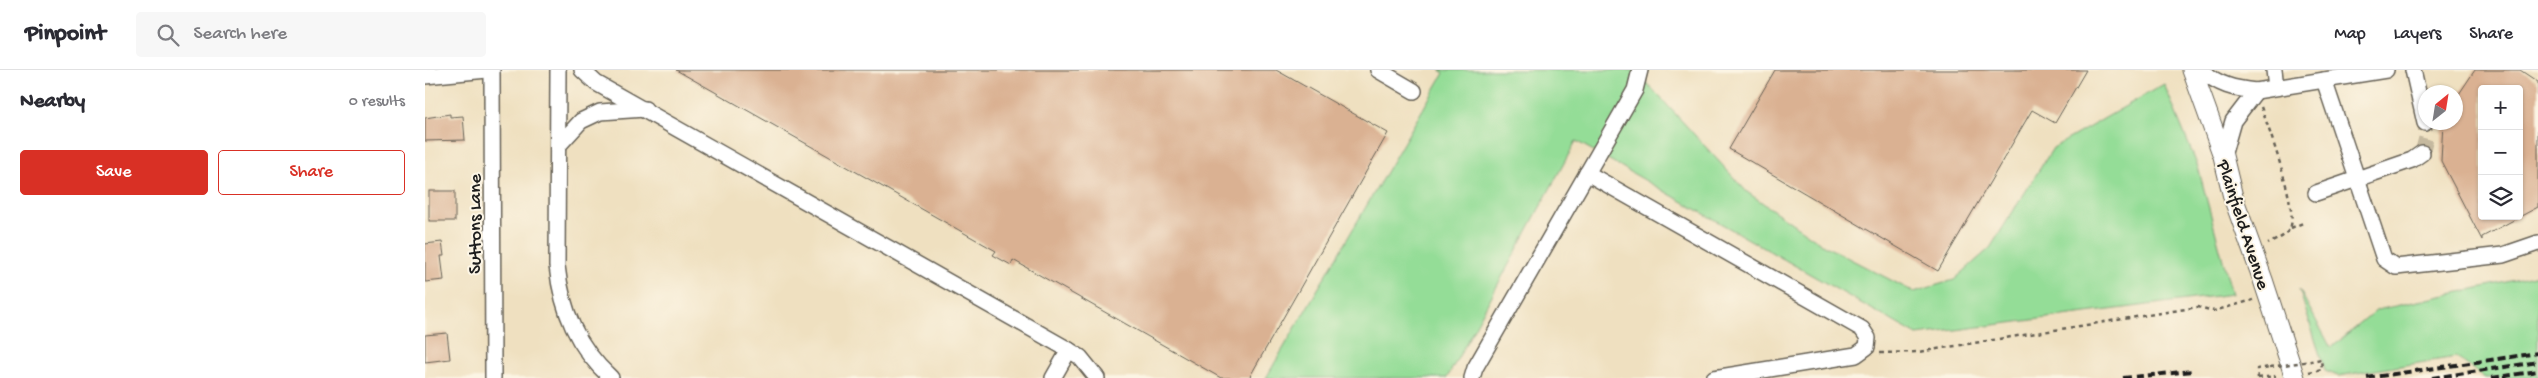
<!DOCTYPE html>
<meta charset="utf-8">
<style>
:root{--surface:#fff;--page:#f7f7f7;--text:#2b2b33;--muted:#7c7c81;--line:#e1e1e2;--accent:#d93025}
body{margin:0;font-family:"Gochi Hand",sans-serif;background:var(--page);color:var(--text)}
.controls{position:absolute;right:15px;top:15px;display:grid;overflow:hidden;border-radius:5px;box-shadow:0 1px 4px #0004}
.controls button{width:45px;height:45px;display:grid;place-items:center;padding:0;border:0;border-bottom:1px solid var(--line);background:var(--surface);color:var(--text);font:25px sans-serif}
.compass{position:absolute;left:1993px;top:15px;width:45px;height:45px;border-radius:50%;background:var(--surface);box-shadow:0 1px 4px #0004;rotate:30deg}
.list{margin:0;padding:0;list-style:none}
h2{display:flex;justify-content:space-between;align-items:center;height:65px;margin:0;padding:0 20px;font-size:21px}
h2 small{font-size:16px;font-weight:400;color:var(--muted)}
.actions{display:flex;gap:10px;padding:15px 20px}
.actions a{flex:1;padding:11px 0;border:1px solid var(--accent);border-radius:5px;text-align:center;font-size:18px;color:var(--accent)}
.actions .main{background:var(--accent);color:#fff}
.icon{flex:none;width:28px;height:28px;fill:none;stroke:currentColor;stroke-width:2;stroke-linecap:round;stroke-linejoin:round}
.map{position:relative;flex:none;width:2113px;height:308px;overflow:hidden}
header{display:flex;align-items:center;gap:30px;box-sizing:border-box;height:70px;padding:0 25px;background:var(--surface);border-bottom:1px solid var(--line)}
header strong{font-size:24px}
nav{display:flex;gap:28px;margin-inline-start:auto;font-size:18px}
.search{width:350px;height:45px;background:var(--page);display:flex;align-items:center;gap:12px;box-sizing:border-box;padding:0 18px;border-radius:5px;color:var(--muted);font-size:19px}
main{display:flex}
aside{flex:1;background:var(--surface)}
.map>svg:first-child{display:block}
.green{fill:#94dd97;stroke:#587c5a}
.building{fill:#dab192;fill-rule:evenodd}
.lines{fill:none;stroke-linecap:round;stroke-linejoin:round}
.minor-tunnel{stroke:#c5b99f;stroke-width:15;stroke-dasharray:15 8;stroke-linecap:butt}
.minor-casing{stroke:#666155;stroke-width:18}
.major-casing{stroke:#666155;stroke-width:21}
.path{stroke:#666155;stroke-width:2.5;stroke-dasharray:4 4;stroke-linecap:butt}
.minor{stroke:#fff;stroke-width:15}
.major{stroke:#fff;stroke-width:19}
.rail{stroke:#1c1c1c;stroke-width:4;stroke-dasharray:8 4;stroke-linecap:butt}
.path-bridge{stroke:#666155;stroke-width:2.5;stroke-dasharray:4 4;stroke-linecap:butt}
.labels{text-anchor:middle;stroke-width:4;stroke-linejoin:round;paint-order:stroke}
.street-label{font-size:19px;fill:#1c1c1c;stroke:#fcf5e5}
</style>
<header>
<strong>Pinpoint</strong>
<div class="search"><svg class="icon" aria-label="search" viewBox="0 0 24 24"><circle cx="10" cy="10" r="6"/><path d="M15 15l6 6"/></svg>Search here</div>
<nav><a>Map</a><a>Layers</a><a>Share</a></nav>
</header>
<main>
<aside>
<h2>Nearby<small>0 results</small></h2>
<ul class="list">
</ul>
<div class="actions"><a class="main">Save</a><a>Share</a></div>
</aside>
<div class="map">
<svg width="2113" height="308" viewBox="0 0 2113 308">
<rect width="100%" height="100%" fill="#fcf5e5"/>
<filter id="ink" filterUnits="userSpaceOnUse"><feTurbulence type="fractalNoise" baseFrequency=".02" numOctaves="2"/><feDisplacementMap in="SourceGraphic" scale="10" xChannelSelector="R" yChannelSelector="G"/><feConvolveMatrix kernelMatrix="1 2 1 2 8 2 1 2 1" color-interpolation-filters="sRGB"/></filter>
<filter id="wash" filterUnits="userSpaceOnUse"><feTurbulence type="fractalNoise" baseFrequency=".0096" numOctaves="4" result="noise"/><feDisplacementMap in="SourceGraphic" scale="20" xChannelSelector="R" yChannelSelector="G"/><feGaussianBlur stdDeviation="1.12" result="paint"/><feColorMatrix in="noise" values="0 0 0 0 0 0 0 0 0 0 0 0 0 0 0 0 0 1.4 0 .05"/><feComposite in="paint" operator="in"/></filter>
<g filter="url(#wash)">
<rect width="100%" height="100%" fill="#efe0c0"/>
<g class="green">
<path d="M1015,0H1210L1322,122L1400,176L1489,222L1529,210L1565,178L1628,78L1739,14L1773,97L1807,224L1492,265L1151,71L1022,308H841L1019,3Z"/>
<path d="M2113,205V308H2060L2031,287L1913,306L1900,301L1874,219L1906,278L1952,240Z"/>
</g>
<g id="blocks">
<g class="building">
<path d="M251,0H851L963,63L824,308H796L588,190L586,195L568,185L571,181Z"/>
<path d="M1350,0H1661L1630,53L1607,40L1513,201L1304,79Z"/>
<path d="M2050,0H2095L2113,12V137L2057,167V170L2016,91L2018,52H2030V30ZM2057,19H2094V146H2057Z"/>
<path d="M25,44V47L38,46L40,70L0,71V48Z"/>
<rect x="4" y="121" width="26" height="30"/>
<path d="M17,172L19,186H16L19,210L0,212V174Z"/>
<path d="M22,263L25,289L0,292V265Z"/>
</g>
</g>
</g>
<g filter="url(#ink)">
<use href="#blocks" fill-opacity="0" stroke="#666155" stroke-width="1"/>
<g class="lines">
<path class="minor-tunnel" d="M1997,83L2001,68L2000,53"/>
<defs>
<g id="minor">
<path d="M67,0L68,308"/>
<path d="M133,0L132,196C137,241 152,277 186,308"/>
<path d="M157,0L171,13L644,280L628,308"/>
<path d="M953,0L989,21"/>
<path d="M1777,0C1792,15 1810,19 1831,21L1961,0"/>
<path d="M1849,0L1851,17"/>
<path d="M1988,0L2000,53"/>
<path d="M0,6L62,0"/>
<path d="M1899,10L1959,189L1971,197L2078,185L2113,173"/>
<path d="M134,75L156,51L175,42L220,39"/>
<path d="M1798,86L1808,51L1831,21"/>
<path d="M1162,103L1437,259L1443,268L1442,277L1431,285L1289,308"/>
<path d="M1891,123L1987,90L1997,83"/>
<path d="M644,280L655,287L672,308"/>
<path d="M1047,308L1050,298L1210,20L1215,0"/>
</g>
<path id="major" d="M1767,0L1798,86L1808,127L1838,210L1870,308"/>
</defs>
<use href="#minor" class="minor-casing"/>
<use href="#major" class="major-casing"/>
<g class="path">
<path d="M1836,37C1843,56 1874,142 1865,158C1861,166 1851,170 1843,174"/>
<path d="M1866,158L1878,153"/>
<path d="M1455,283L1493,282L1773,237L1789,241L1828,230"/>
<path d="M1884,302L1897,299L1896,289L1886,291"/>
<path d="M1833,308L1832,299L1845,297"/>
<path d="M1833,308L1851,306"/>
</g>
<use href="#minor" class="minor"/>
<use href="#major" class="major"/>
<g class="rail">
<path d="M1698,308L1767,301"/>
<path d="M1942,308L2113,283"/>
<path d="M2007,308L2113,292"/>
<path d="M2067,308L2113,301"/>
</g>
<path class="path-bridge" d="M1845,297L1886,291"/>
</g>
</g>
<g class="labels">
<g class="street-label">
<text transform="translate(48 154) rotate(-90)" y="7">Suttons Lane</text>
<text transform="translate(1820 154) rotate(72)" y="7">Plainfield Avenue</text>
</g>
</g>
</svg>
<div class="controls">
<button>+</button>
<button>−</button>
<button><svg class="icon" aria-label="layers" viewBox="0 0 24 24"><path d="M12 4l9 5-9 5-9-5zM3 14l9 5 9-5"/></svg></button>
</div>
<svg class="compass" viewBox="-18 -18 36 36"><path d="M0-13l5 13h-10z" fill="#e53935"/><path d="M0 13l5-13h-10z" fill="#7c7c81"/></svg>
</div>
</main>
